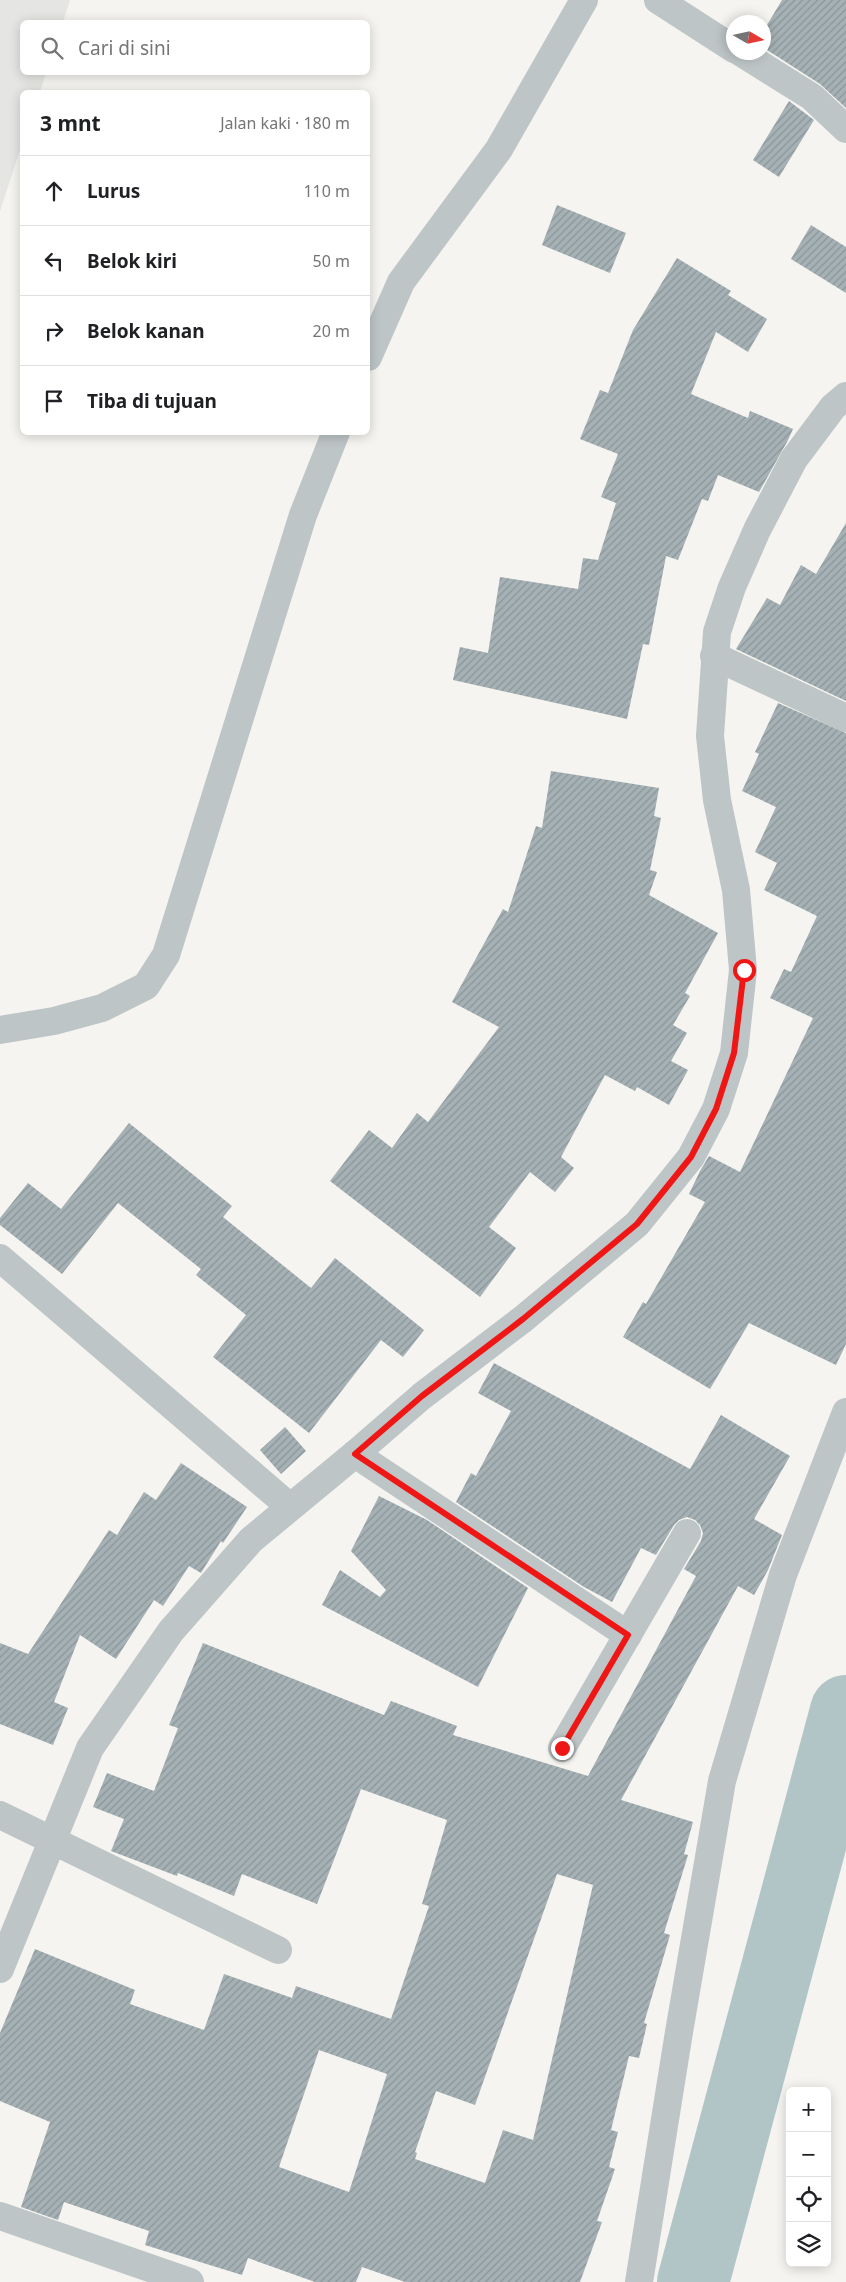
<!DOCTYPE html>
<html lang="id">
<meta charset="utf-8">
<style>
:root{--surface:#fff;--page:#f2f2f2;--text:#202124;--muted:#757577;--line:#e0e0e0}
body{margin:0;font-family:"Noto Sans",sans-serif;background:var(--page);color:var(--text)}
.controls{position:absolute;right:15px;bottom:15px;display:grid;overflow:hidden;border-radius:8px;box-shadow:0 2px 12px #0003}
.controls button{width:45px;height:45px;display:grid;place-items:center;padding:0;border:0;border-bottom:1px solid var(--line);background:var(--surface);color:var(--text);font:25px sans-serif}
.compass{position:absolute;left:726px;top:15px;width:45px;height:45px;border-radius:50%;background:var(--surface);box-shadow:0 2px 12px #0003;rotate:99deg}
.stop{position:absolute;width:15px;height:15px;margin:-11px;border:4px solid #ef1716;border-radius:50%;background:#fff}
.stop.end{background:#ef1716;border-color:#fff;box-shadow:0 1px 5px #0008}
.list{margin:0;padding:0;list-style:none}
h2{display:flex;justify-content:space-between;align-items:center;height:65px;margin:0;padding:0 20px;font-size:21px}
h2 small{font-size:16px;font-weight:400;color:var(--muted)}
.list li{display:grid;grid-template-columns:32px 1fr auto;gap:15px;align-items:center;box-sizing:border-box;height:70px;padding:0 20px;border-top:1px solid var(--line)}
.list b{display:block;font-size:19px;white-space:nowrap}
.list em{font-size:16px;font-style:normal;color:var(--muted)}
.icon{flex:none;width:28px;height:28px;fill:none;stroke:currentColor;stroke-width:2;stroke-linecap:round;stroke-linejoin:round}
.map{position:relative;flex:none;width:846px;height:2282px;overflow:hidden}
.search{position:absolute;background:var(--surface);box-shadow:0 2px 12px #0003;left:20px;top:20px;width:350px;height:55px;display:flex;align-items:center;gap:12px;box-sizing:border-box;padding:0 18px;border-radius:8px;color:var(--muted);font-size:19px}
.panel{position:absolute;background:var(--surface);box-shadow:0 2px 12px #0003;left:20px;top:90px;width:350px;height:345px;border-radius:8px}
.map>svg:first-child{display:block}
.built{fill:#e5e5e4}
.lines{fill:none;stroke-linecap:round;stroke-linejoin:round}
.river{stroke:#b2c5c6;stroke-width:72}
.building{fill:url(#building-hatch);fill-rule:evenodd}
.minor{stroke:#bec5c7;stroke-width:28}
.route{stroke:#ef1716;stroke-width:6}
</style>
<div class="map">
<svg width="846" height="2282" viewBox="0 0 846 2282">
<defs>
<pattern id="building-hatch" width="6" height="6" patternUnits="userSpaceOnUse" patternTransform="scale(1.25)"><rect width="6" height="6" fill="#a5b1b4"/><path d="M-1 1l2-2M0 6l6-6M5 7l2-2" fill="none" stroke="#8a9598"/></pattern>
</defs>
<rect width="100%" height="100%" fill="#f5f4f0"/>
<path class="built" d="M0,0H70L63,22H22V72L46,73L40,92H22V144L0,211Z"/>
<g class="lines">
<path class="river" d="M693,2282L846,1711"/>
</g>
<g class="building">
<path d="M782,0H846V108L820,84L764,48V30Z"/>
<path d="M789,101L814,120L779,177L753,160Z"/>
<path d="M557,205L626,233L610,273L542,245Z"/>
<path d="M811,225L846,247V293L791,259Z"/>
<path d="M677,258L731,291L728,295L767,319L748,352L716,332L691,394L748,418L750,411L793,429L787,442L759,492L718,475L708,501L702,499L678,560L666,556L649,645L643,644L627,719L453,680L460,647L488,653L500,577L578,589L583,558L598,560L616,503L601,497L618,454L580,439L600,390L608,393L633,330Z"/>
<path d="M846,523V701L736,649L767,598L780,605L801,565L816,574Z"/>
<path d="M778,703L846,733V1344L836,1365L749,1323L710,1389L623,1337L643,1302L646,1304L705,1202L689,1194L700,1171L709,1156L740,1172L813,1018L770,998L784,969L791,972L817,916L764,890L777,863L755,852L776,807L742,791L759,754L755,752Z"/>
<path d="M551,771L659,788L654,816L661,818L650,870L657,872L649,895L718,933L685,993L690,996L673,1025L687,1033L671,1061L688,1070L669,1105L637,1087L635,1091L605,1075L561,1157L574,1168L555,1192L530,1172L489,1227L516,1248L480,1297L330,1181L369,1130L392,1148L417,1113L428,1122L499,1027L452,1002L503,909L508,912L536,826L542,828Z"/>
<path d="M129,1123L232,1206L223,1217L311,1288L335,1258L424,1330L403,1357L381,1340L309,1433L213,1357L246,1315L196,1275L201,1269L118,1203L62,1274L0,1225V1218L28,1183L61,1209Z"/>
<path d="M494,1363L690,1469L721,1415L790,1456L754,1519L782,1535L768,1570L754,1595L738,1586L621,1800L693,1822L684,1854L688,1855L664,1933L670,1935L644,2023L647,2024L639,2058L629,2056L611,2130L618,2132L609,2167L615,2169L597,2221L602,2222L580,2282H405L362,2267L356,2282H315L248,2258L242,2275L145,2245L149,2231L64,2202L58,2220L21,2207L50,2122L0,2101V2033L35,1949L135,1990L130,2004L204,2030L224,1974L292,1998L296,1986L391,2019L429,1906L422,1904L447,1820L361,1789L317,1904L242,1874L234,1896L178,1873L177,1876L111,1851L124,1819L93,1807L107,1773L154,1791L178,1728L169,1725L203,1643L384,1715L391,1701L457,1726L453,1735L588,1776L696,1576L684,1569L701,1541L703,1533L700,1525L695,1520L687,1517L679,1520L674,1525L656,1555L641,1548L612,1602L584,1587L456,1502L471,1473L476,1476L511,1411L478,1393ZM557,1874L593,1885L533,2140L503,2130L485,2183L415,2159L417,2153L415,2152L436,2091L475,2105ZM319,2050L387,2074L349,2192L279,2167Z"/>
<path d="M285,1427L306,1451L281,1474L260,1450Z"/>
<path d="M181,1463L247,1507L223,1543L221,1541L201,1573L189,1566L163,1606L154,1600L116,1659L80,1635L54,1702L68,1708L53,1745L0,1724V1643L28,1654L109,1530L117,1535L144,1492L156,1500Z"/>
<path d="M379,1496L427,1520L528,1588L478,1687L322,1605L340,1570L380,1597L386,1590L351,1551Z"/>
</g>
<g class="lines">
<g class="minor">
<path d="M658,0L734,49"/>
<path d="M740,52L812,97L846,129"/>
<path d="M368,357L401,282L499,149L584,0"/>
<path d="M714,656L846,718"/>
<path d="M0,1030L54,1021L102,1008L146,986L166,955L303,515L336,432"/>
<path d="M0,1258L289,1506"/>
<path d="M355,1454L628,1635"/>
<path d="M562,1748L687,1533"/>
<path d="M0,1815L278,1950"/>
<path d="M0,1969L90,1748L171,1631L251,1540L355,1454L422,1396L523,1319L637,1224L691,1157L716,1109L734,1053L743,970L736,890L717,800L710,736L717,632L732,587L757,530L794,459L833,407L846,396"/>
<path d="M0,2216L190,2282"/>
<path d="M639,2282L679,2032L722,1781L783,1575L846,1412"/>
</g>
</g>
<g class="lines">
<path class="route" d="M562,1748L628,1635L355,1454L422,1396L523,1319L637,1224L691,1157L716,1109L734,1053L744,970"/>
</g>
</svg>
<div class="controls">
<button>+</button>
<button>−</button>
<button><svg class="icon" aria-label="locate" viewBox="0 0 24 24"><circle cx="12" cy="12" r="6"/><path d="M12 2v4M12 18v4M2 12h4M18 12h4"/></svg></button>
<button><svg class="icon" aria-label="layers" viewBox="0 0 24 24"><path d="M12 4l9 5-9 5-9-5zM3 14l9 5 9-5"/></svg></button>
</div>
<svg class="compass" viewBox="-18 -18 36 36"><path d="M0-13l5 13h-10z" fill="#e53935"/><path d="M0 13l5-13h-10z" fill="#757577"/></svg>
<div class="stop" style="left:744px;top:970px"></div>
<div class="stop end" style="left:562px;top:1748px"></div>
<div class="search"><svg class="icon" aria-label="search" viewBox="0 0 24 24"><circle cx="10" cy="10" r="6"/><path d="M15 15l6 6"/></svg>Cari di sini</div>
<section class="panel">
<h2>3 mnt<small>Jalan kaki · 180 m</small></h2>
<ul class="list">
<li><svg class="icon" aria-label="ahead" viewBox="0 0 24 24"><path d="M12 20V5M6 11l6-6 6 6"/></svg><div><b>Lurus</b></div><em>110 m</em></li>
<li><svg class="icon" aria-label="left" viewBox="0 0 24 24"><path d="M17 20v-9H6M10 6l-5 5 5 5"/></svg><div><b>Belok kiri</b></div><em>50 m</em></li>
<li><svg class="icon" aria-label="right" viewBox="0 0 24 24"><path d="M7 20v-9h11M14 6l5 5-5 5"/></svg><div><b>Belok kanan</b></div><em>20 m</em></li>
<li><svg class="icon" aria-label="arrive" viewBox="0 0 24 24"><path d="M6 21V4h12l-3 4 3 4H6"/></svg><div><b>Tiba di tujuan</b></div></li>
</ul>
</section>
</div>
